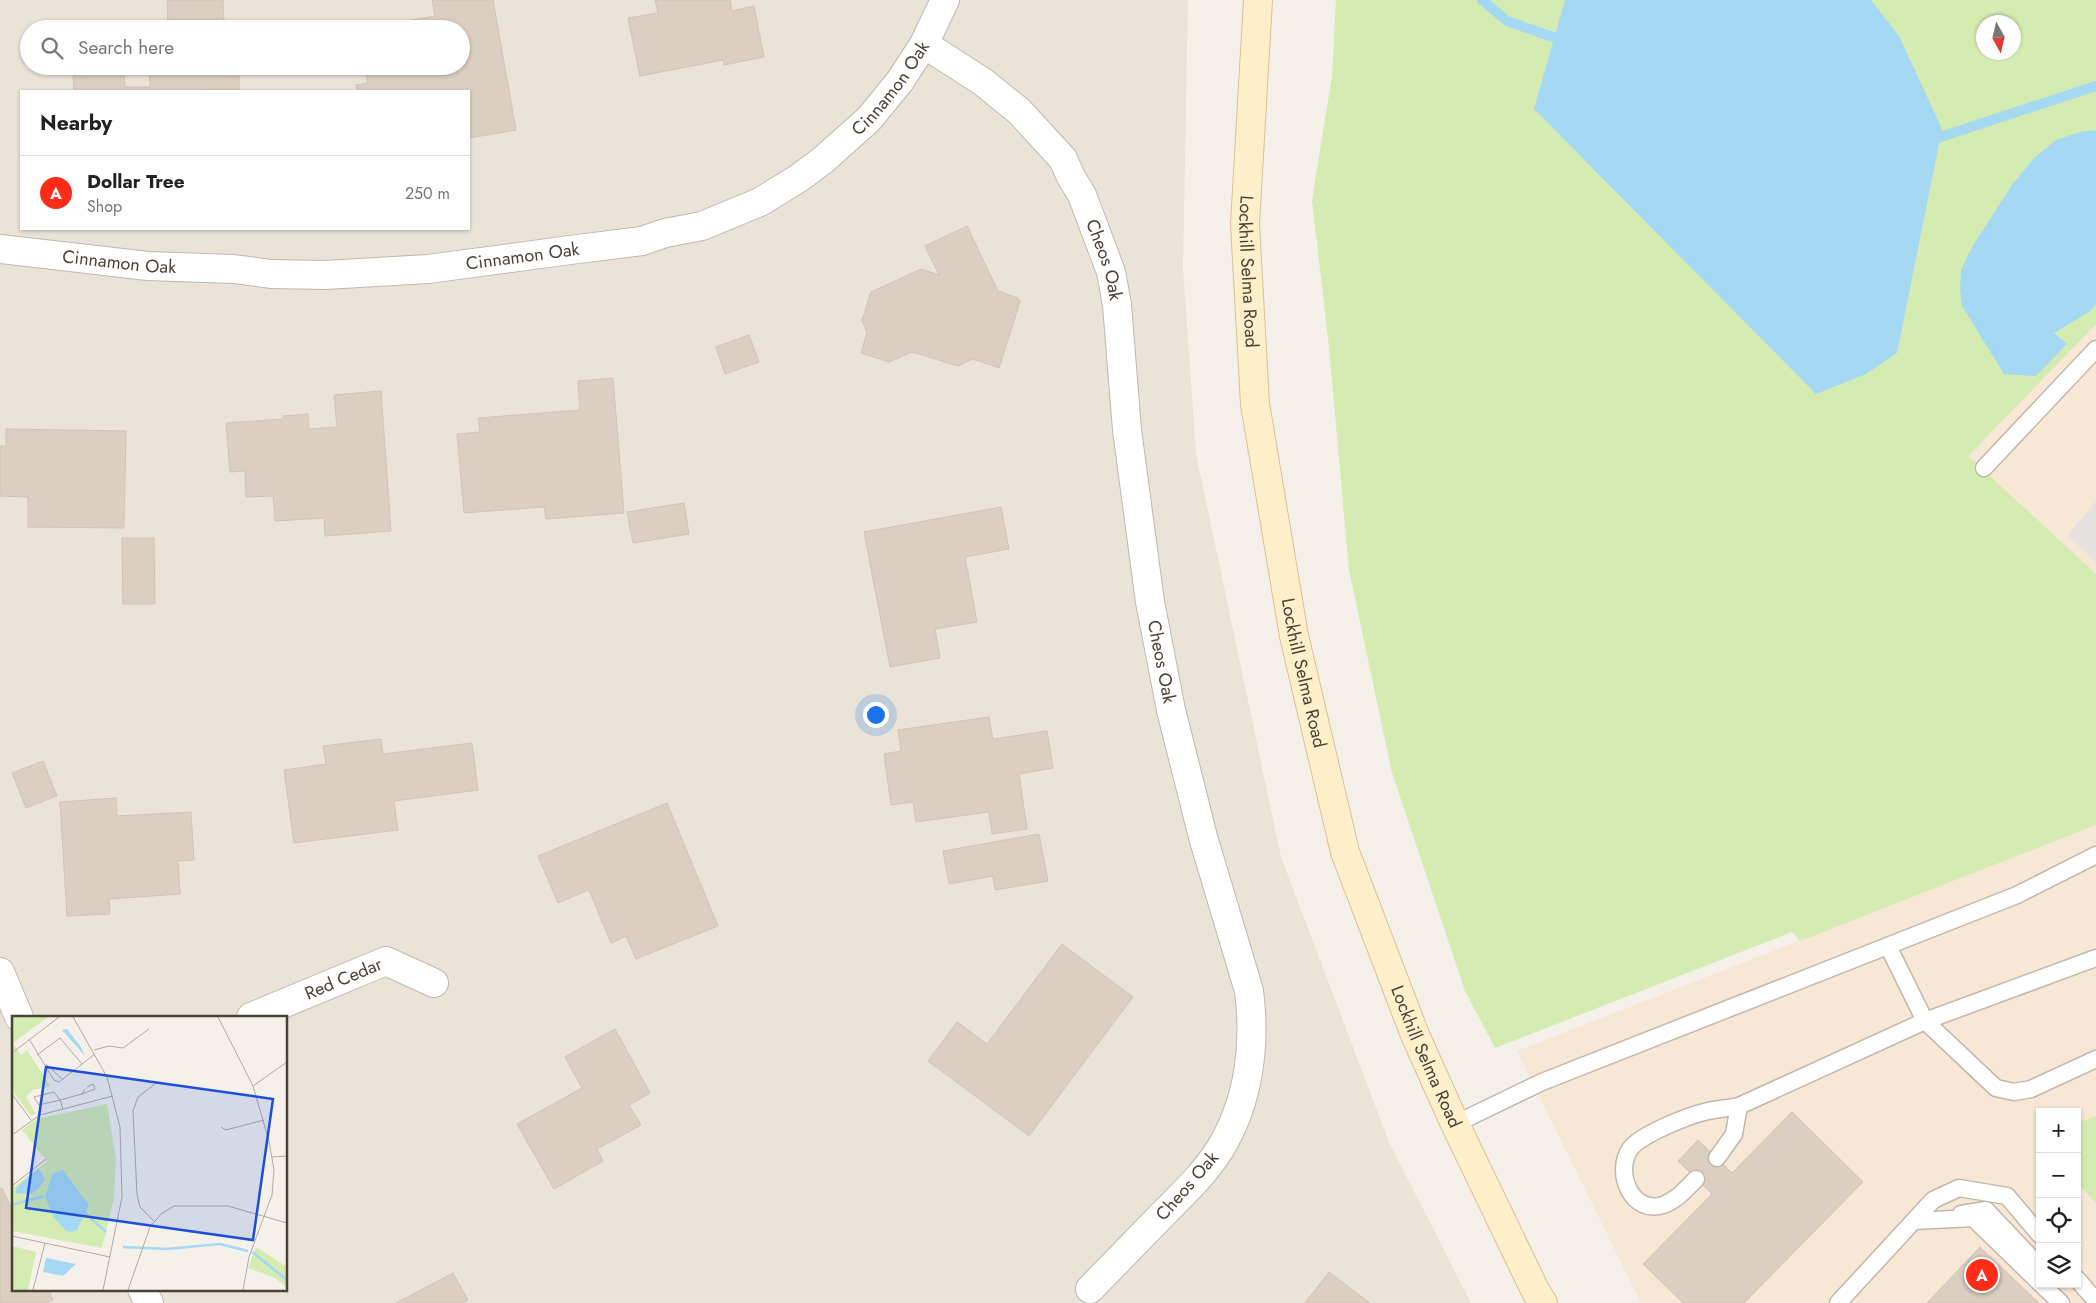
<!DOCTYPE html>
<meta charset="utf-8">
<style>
:root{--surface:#fff;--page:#f2f2f2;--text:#222;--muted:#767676;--line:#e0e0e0;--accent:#ff2d17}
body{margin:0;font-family:Jost,sans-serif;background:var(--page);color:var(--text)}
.controls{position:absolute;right:15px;bottom:15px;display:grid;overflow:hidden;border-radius:0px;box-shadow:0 1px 4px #0004}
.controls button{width:45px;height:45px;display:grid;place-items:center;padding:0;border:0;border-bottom:1px solid var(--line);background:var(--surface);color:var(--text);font:25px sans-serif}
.compass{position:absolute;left:1976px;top:15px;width:45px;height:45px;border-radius:50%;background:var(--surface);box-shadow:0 1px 4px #0004;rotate:172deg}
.you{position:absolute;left:875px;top:714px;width:18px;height:18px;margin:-12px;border:4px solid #fff;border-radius:50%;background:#1a73e8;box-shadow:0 0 0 8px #1a73e833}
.badge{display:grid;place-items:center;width:32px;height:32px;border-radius:50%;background:var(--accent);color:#fff;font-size:16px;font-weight:700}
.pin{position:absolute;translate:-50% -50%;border:2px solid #fff;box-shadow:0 1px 5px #0006}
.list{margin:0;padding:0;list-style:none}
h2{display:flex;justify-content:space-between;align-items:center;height:65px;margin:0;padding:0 20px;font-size:21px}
h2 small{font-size:16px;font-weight:400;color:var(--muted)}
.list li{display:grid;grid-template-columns:32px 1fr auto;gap:15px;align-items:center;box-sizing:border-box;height:75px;padding:0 20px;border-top:1px solid var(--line)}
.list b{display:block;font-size:19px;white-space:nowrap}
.list p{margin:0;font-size:16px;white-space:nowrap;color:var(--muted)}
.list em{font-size:16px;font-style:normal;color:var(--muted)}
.icon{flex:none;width:28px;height:28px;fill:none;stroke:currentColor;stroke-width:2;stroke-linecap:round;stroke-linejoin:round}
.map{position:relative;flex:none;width:2096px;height:1303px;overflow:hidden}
.search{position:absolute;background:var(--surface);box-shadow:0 1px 4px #0004;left:20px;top:20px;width:450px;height:55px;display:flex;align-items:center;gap:12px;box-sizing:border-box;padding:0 18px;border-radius:28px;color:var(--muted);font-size:19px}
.panel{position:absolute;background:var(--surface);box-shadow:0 1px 4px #0004;left:20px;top:90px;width:450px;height:140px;border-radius:0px}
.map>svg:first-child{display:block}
.residential{fill:#e9e3d8;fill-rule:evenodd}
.commercial{fill:#f7e7d5;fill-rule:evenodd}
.green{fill:#d4ebb1;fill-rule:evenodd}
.parking{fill:#e4e1de}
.water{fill:#a5d8f3}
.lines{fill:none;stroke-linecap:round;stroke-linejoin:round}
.stream{stroke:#a5d8f3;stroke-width:10}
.building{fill:#dbcfc1;stroke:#d3c4b1}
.service-casing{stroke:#c1b8ac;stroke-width:19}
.minor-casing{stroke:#c1b8ac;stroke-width:30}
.secondary-casing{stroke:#d7c398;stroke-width:30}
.service{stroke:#fff;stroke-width:16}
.minor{stroke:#fff;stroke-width:28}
.secondary{stroke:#ffefca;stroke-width:28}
.labels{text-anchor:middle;stroke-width:5;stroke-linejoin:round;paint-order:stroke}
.street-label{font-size:18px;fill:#4a4137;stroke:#fff}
.inset-river{fill:none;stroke:#a5d8f3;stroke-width:2.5}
.inset-road{fill:none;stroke:#b1aba2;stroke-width:1}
.view{fill:#1d4ed8;fill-opacity:0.15;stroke:#1d4ed8;stroke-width:2.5}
.inset-edge{fill:none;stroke:#4a4137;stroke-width:2.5}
</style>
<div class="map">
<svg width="2096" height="1303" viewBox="0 0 2096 1303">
<rect width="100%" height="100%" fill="#f5f1ea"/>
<path class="residential" d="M0,0H1188L1183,267L1196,454L1281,857L1389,1142L1471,1303H0ZM29,29H461V66H29ZM21,91H469V229H21ZM14,1017H286V1289H14Z"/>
<g class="commercial">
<path d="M2096,298V695L1903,506Z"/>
<path d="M2096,825V1303H1641L1517,1051ZM2040,1112H2077V1284H2040Z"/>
</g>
<g class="green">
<path d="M1336,0H2096V324L1968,456L2096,574V825L1800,941L1792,932L1495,1048L1465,991L1392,773L1349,570L1329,347L1312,200L1332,76ZM1984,22H2014V52H1984Z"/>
<path d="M2096,1116V1204L2077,1182V1123Z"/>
</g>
<path class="parking" d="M2096,501V562L2068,535Z"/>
<g class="water">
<path d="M1565,0H1871L1899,36L1942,129L1897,353L1866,374L1816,394L1534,109Z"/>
<path d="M2096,130V304L2089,312L2054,333L2067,344L2036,376L2004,374L1962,306L1960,288L1961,270L1972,247L2012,185L2033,159L2056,140L2080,132Z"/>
</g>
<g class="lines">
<g class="stream">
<path d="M1482,0L1507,21L1567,42"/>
<path d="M1928,141L2096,86"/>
</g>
</g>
<g class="building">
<path d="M167,0H223L224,23H237V29H168Z"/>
<path d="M432,0H493L516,130L469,138V91H357L356,85L368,83L365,66H461V29H373V27L435,16Z"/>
<path d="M655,0H730L732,11L754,6L764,57L724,65L723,60L640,76L628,18L658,13Z"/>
<path d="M149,66H239V90L74,91L73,75L124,73L125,87H150Z"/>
<path d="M967,226L998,291L1018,298L1020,302L999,368L973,359L958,366L912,352L889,362L861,353L867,333L862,320L871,292L921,269L939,275L925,246Z"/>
<path d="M749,335L759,362L725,374L716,347Z"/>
<path d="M613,378L624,513L546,519L544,507L464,513L457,434L480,432L478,418L580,410L578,381Z"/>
<path d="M381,391L391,531L325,536L324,518L275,521L273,496L246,497L245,471L230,472L226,423L283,419V416L308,414L309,429L337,427L334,395Z"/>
<path d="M6,429L126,431L124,528L28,527V497L0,496V446H6Z"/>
<path d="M684,503L689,534L633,543L627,512Z"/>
<path d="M1001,507L1009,549L965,557L977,622L935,629L940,658L890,667L864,532Z"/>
<path d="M122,538H154L155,604H123Z"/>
<path d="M989,717L993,739L1047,731L1053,768L1019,774L1027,829L992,834L989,812L916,822L913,802L891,805L884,754L901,751L898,730Z"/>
<path d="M381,739L383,754L472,743L478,790L394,801L398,830L294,843L284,770L326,764L323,746Z"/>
<path d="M43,761L57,796L26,808L12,773Z"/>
<path d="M116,798L117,816L191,812L194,860L178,861L180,894L109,899L110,914L67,916L60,802Z"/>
<path d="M667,803L718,926L636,959L626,936L611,943L589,890L558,903L538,856Z"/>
<path d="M1039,834L1048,881L995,890L993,876L949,884L943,851Z"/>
<path d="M1062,944L1133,997L1029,1136L928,1061L957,1022L987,1044Z"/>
<path d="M615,1029L650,1093L629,1105L641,1125L597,1149L603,1161L554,1189L517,1124L582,1088L565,1057Z"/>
<path d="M1792,1112L1863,1182L1744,1303H1683L1643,1264L1712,1194L1678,1161L1698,1140L1732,1173Z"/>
<path d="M2,1188L14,1213V1289H48L53,1300L45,1303H0V1189Z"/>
<path d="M1980,1247L2039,1303H1927Z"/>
<path d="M1329,1272L1370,1303H1305Z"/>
<path d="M453,1273L468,1300L462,1303H396Z"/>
</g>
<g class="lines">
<defs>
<g id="service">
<path d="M1984,468L2096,349"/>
<path d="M1888,946L1925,1021L1996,1088L2014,1092L2031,1089L2096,1059"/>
<path d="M1739,1106L1925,1021L2096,958"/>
<path d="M1455,1124L1542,1082L2017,895L2096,855"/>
<path d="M1696,1179C1686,1189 1677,1200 1663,1205C1632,1215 1614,1173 1630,1149C1641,1134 1690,1115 1708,1111C1718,1109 1729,1108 1739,1106L1734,1134L1717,1158"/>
<path d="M1961,1214L1986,1210L2040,1267"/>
<path d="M1914,1221L1973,1218L2040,1283"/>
<path d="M2077,1279L2096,1301"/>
<path d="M2041,1284L2061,1303"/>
<path d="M1838,1303L1933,1200L1959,1188L2007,1196L2040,1235"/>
</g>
<g id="minor">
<path id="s1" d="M924,44L983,82L1019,111L1063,159L1071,177L1082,195L1111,272L1117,305L1127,430L1150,602L1171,710L1203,837L1249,991C1256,1044 1249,1102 1220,1149C1205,1173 1185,1192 1165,1212C1140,1238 1115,1263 1090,1289"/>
<path id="s2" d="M0,249L148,266L234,269L271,274L325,275L428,269L570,250L642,241L665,233L702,226L760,202L799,178L823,160L869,119L900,81L924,44L945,0"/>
<path d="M0,972L19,1017"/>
<path id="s3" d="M251,1017L386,961L434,983"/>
<path d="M142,1289L149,1303"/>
</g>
<g id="secondary">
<path id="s4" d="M1258,0L1245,224L1255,404L1294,636L1345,852L1415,1035L1455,1124L1535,1290L1543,1303"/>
</g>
</defs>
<use href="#service" class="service-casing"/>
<use href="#minor" class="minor-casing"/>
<use href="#secondary" class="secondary-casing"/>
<use href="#service" class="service"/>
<use href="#minor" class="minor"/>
<use href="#secondary" class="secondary"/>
</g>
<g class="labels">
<g class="street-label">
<text dy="6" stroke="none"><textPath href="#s2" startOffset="945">Cinnamon Oak</textPath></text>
<text dy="6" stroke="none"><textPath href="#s2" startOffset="525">Cinnamon Oak</textPath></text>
<text dy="6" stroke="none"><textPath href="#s2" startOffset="120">Cinnamon Oak</textPath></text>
<text dy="6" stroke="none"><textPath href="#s1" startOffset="291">Cheos Oak</textPath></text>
<text dy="6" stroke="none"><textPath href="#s4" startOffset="272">Lockhill Selma Road</textPath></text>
<text dy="6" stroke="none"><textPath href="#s1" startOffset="698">Cheos Oak</textPath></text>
<text dy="6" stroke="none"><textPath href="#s4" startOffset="678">Lockhill Selma Road</textPath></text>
<text dy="6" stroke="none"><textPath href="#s3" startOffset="100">Red Cedar</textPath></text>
<text dy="6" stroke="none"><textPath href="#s4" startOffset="1082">Lockhill Selma Road</textPath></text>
<text transform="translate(1187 1186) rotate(-49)" y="6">Cheos Oak</text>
</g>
</g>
<g transform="translate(12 1016)">
<rect width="275" height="275" fill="#f5f1ea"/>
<path d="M0,1H36L1,27L9,39L15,34L38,70L21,74L14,81L24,98L19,100L0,74ZM95,88L104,142L102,182L90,232L0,215L2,171L35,145L10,114L25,103ZM0,230L24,236L16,274H0ZM244,231L275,251V272L263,262L236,252Z" fill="#d4ebb1"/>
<path d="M55,13L69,31L73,40L50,14ZM27,152L33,163L26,173L18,178L3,177L5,171ZM51,154L77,189L65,214L61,216L54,215L41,200L33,180L41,157ZM34,242L64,248L51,260L31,256Z" fill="#a5d8f3"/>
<path class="inset-river" d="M0,189L32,180M72,196L94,216M111,231L155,233L208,228L236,235M240,236L275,264"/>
<path class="inset-road" d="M61,1L95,61L108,111L110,181L91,274M206,1L241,70L257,125L262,154L260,179L237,241L231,274M17,23L42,64L47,66L83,38M82,34L97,30L111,32L137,13M0,37L47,1M25,39L48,22L70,48M34,48L50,63M241,70L275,46M73,73L70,78L83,73L81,68L75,71M0,78L19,104M51,93L48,84L42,76L22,81L27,89L48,84L70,78M209,111L214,114L252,104M0,119L28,99L101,80M260,141L275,140M0,170L34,143M142,205L128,191L125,178L121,95L126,81L143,68M0,220L98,241M21,274L33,227M116,274L138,211L149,198L162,190H216L275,207"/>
<path class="view" d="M34,51L261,83L241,224L14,192Z"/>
<rect width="275" height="275" class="inset-edge"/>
</g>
</svg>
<div class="controls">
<button>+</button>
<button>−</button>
<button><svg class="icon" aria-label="locate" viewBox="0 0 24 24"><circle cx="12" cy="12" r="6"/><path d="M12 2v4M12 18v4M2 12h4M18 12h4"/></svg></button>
<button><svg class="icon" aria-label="layers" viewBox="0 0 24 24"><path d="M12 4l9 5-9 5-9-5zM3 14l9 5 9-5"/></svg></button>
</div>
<svg class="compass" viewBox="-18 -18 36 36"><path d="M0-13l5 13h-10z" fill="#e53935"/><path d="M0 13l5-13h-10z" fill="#767676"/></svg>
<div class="you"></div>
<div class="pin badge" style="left:1982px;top:1275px">A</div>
<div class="search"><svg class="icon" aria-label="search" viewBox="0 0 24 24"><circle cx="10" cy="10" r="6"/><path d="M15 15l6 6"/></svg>Search here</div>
<section class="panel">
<h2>Nearby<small></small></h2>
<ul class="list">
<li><span class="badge">A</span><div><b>Dollar Tree</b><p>Shop</p></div><em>250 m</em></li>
</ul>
</section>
</div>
